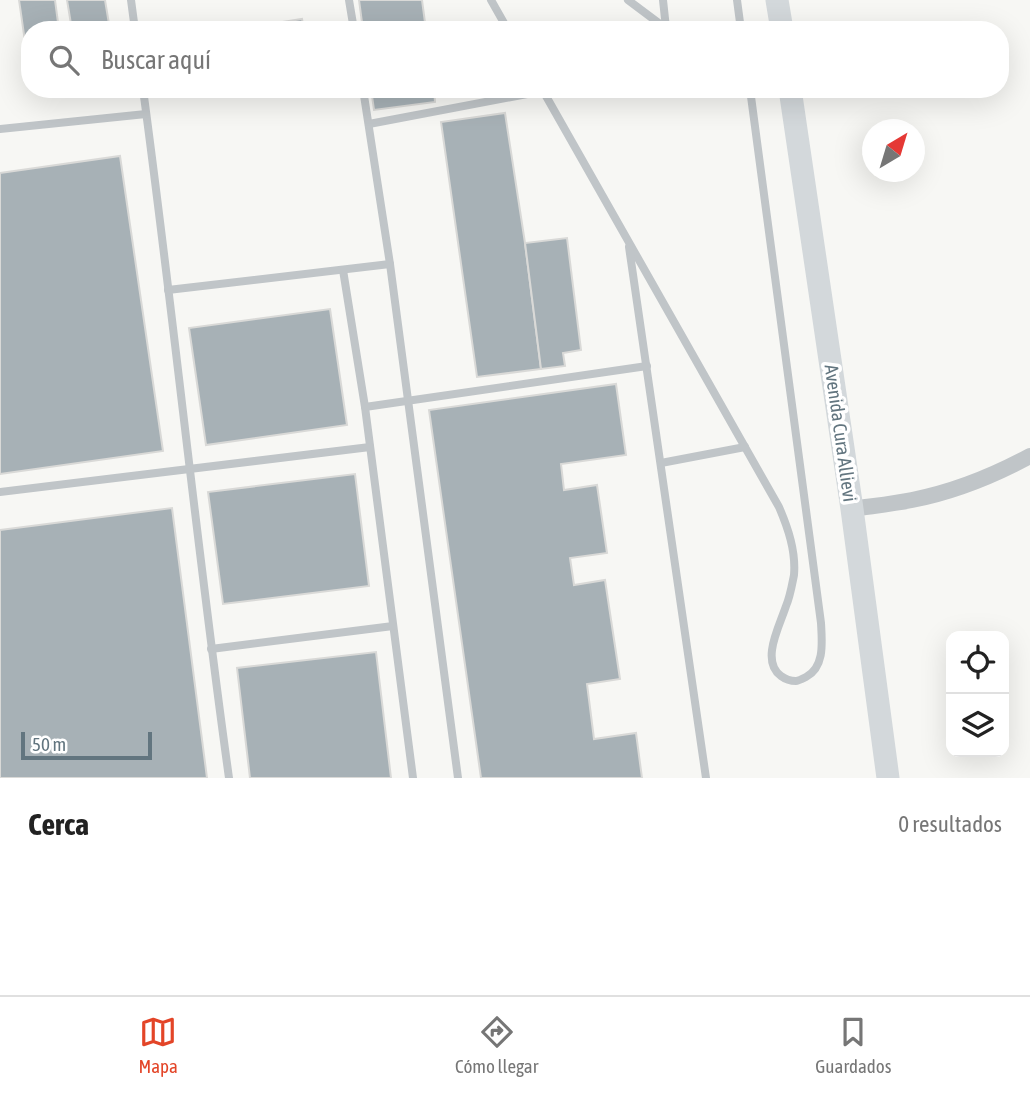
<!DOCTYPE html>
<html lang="es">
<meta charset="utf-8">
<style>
:root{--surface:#fff;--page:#f2f2f2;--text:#222;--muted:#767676;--line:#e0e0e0;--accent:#e34528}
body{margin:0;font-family:"Asap Condensed",sans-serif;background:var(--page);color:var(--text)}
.controls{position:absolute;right:21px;bottom:21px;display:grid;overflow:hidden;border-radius:14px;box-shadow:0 7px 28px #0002}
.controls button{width:63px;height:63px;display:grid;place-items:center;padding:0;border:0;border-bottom:2px solid var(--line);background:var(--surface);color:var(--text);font:35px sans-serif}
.compass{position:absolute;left:862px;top:119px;width:63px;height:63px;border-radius:50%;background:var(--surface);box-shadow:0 7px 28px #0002;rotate:38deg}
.scale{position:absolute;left:21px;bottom:18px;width:131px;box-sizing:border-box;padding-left:7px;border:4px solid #62757f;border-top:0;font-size:19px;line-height:24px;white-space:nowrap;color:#62757f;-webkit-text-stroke:5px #fff;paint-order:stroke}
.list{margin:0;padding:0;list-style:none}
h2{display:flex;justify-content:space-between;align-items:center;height:91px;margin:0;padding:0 28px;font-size:30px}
h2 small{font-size:23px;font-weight:400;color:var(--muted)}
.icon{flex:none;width:38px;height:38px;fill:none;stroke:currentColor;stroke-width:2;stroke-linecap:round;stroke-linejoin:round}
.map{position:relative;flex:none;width:1030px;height:778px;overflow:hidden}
.search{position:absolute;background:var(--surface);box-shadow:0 7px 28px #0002;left:21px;right:21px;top:21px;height:77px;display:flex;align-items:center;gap:18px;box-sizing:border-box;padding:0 24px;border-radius:28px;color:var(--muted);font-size:26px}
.sheet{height:217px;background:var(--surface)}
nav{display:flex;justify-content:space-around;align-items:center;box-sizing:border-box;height:98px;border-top:2px solid var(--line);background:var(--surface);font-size:19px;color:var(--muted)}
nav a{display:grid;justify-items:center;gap:4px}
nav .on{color:var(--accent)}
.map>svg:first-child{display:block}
.building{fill:#a7b1b6;stroke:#d9d9d7;stroke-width:2}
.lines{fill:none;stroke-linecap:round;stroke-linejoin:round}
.lane{stroke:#c0c5c8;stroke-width:8}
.street{stroke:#c0c5c8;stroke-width:16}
.secondary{stroke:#d3d8db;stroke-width:23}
.labels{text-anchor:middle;stroke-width:7;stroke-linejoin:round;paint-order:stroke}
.street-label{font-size:19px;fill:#62757f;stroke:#fff}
</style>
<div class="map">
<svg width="1030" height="778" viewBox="0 0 1030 778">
<rect width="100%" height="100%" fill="#f7f7f4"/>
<g class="building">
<path d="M19,0H55L59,30H30V76Z"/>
<path d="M67,0H105L110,30H72Z"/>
<path d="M359,0H422L426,30H363Z"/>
<path d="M302,19L304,30H232Z"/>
<path d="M371,89H434L435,102L374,110Z"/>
<path d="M505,113L525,243L541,369L477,377L441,122Z"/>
<path d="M120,156L163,451L0,474V173Z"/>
<path d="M567,238L581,350L563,353L565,366L541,369L525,243Z"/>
<path d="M330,309L347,425L206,445L189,328Z"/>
<path d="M616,384L626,455L561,464L564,490L597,485L607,553L570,558L574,585L605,580L620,679L587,684L594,739L636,733L642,778H481L429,410Z"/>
<path d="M355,474L369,586L223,604L208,492Z"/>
<path d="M172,508L207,778H0V530Z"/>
<path d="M376,652L391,778H250L237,668Z"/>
</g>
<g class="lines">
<g class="lane">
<path d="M131,0L135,30"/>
<path d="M349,0L354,30"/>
<path d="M491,0L508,30"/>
<path d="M628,0L668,30"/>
<path d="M663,0L666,28"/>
<path d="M737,0L741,30"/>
<path d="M143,89C174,319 197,549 229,778"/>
<path d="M363,89L390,264L458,778"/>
<path d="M542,89L779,507C788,528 796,551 794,575C792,585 790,597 786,606C780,625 760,661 781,676C785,679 791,681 796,681C798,681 804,678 806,677C825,667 822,642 821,623L750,89"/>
<path d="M369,124L543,91"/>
<path d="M0,129L146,114"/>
<path d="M629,247L706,778"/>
<path d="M343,270L365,407L413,778"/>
<path d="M168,290L390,264"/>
<path d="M365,407L647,366"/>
<path d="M661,463L745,447"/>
<path d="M0,492L370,447"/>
<path d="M211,649L393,626"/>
</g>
<path class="street" d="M852,509C872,506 892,504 912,500C953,492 993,476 1030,456"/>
<g class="secondary">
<path d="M777,0L782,30"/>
<path d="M790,89L852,509L888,778"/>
</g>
</g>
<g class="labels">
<g class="street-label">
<text transform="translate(841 433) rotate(82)" y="7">Avenida Cura Allievi</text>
</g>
</g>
</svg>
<div class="controls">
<button><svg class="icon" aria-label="locate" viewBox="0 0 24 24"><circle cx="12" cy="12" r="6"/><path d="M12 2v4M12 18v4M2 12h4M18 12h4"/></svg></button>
<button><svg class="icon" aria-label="layers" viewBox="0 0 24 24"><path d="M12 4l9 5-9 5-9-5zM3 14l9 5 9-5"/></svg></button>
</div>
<svg class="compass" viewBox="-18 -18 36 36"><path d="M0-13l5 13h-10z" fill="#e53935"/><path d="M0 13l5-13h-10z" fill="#767676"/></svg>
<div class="scale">50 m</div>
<div class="search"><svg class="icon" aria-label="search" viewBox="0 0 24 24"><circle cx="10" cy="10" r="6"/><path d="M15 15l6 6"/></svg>Buscar aquí</div>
</div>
<section class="sheet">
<h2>Cerca<small>0 resultados</small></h2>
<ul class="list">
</ul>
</section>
<nav>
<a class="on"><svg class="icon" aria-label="map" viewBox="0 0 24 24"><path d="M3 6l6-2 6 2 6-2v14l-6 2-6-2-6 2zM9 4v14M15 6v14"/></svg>Mapa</a>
<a><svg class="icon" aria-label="directions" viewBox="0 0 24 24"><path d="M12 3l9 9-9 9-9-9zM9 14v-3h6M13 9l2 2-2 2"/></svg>Cómo llegar</a>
<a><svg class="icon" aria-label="saved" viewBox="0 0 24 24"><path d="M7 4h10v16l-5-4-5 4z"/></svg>Guardados</a>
</nav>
